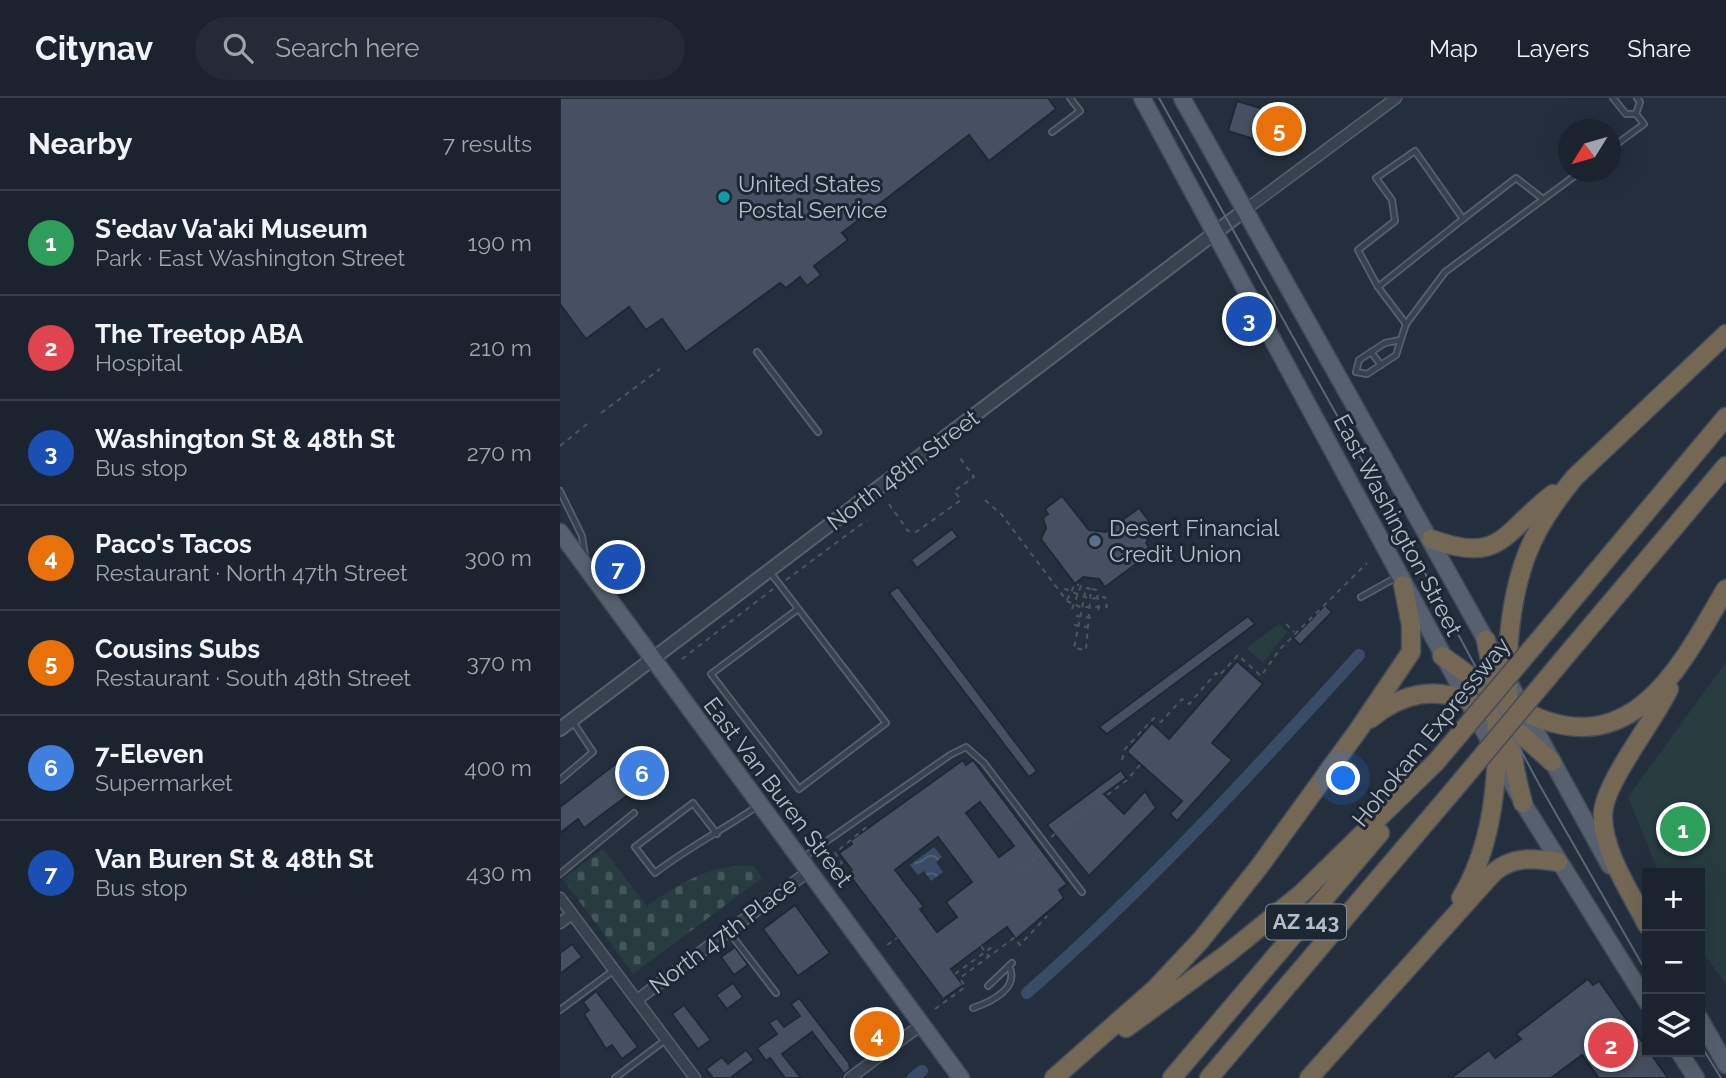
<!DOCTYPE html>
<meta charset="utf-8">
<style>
:root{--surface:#1b232e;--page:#242b36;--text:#f1f3f6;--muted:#a0a4aa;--line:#39404a;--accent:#8ab4f8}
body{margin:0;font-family:Raleway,sans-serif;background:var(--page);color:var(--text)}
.controls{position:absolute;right:21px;bottom:21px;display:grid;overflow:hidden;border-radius:0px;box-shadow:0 7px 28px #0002}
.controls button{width:63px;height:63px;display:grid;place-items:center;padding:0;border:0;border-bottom:2px solid var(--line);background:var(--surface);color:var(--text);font:35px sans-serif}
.compass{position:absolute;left:998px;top:21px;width:63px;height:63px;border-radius:50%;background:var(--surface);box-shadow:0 7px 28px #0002;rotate:233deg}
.you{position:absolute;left:784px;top:681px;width:24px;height:24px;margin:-18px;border:5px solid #fff;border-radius:50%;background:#1a73e8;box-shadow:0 0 0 10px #1a73e833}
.badge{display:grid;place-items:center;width:46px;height:46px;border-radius:50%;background:var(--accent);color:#fff;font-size:23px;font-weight:700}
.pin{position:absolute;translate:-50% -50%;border:4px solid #fff;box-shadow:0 2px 7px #0006}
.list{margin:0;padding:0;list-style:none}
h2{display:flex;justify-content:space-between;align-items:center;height:91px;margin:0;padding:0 28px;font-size:30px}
h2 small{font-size:23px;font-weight:400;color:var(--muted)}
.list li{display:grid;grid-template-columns:46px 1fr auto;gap:21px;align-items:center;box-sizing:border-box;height:105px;padding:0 28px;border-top:2px solid var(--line)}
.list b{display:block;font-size:26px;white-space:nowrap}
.list p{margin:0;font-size:23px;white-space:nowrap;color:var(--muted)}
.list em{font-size:23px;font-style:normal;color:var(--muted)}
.icon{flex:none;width:38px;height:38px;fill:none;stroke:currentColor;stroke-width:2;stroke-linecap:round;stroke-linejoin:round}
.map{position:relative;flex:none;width:1166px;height:980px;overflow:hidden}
header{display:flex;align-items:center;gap:42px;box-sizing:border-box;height:98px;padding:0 35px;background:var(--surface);border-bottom:2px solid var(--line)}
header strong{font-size:33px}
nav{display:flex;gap:38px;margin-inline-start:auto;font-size:24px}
.search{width:490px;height:63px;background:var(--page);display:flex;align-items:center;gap:18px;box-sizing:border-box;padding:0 24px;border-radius:38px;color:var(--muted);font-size:26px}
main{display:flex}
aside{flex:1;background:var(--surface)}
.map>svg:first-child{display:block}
.cemetery{fill:url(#cemetery-stones)}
.park{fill:#263c3f}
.water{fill:url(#water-waves)}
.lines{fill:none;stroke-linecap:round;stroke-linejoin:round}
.canal{stroke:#394c67;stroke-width:12}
.building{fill:#455162;stroke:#1f2835;stroke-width:2;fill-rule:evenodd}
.service-casing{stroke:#565f6c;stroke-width:8}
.minor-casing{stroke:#565f6c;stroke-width:13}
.tertiary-casing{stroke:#565f6c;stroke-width:16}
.primary-casing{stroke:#414a57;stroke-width:19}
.motorway-casing{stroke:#434c59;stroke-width:21}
.path{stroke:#44595c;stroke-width:2;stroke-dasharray:5 5;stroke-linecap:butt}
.service{stroke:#38414e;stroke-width:4.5}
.minor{stroke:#38414e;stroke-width:10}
.tertiary{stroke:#38414e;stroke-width:12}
.primary{stroke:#56606e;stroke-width:16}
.motorway{stroke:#746855;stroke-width:18}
.tram{stroke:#5a6575;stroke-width:2}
.motorway-bridge-casing{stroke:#434c59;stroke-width:21;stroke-linecap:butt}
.motorway-bridge{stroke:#746855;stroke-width:18}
.culture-dot{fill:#0f9aa8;stroke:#1d2633;stroke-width:2.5}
.service-dot{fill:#5c6f8a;stroke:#1d2633;stroke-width:2.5}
.labels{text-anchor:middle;stroke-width:6;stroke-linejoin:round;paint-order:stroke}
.shield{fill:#1d2633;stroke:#878f9c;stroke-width:2}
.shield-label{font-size:21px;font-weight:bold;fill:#b4bcc9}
.poi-label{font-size:23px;fill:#b4bcc9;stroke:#1d2633;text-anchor:start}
.street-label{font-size:23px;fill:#b4bcc9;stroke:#1d2633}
</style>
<header>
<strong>Citynav</strong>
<div class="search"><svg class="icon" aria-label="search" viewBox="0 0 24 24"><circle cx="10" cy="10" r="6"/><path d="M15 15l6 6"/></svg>Search here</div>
<nav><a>Map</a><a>Layers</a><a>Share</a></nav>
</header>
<main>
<aside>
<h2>Nearby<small>7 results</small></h2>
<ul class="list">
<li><span class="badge" style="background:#2e9e5b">1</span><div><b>S'edav Va'aki Museum</b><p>Park · East Washington Street</p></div><em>190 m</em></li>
<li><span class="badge" style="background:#e0444e">2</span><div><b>The Treetop ABA</b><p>Hospital</p></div><em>210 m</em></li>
<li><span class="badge" style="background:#1a4fb4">3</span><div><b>Washington St &amp; 48th St</b><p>Bus stop</p></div><em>270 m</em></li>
<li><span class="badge" style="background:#e8710a">4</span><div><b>Paco's Tacos</b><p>Restaurant · North 47th Street</p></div><em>300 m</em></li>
<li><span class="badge" style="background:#e8710a">5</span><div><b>Cousins Subs</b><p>Restaurant · South 48th Street</p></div><em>370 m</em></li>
<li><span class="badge" style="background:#3f7fe0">6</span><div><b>7-Eleven</b><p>Supermarket</p></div><em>400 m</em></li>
<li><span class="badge" style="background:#1a4fb4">7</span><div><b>Van Buren St &amp; 48th St</b><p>Bus stop</p></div><em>430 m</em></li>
</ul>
</aside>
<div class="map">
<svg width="1166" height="980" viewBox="0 0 1166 980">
<defs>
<pattern id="cemetery-stones" width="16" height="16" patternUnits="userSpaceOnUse" patternTransform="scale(1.75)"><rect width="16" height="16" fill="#263c3f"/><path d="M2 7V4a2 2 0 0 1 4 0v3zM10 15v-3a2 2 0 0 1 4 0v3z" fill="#435659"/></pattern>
<pattern id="water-waves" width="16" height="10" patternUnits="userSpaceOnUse" patternTransform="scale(1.75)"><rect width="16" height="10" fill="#394c67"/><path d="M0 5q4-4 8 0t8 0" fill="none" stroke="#53647b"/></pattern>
</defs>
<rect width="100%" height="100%" fill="#242f3e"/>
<path class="cemetery" d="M43,751L87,808C122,785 150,765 194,768L202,780L73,876L3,781Z"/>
<g class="park">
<path d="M719,526L727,534L703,565L686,550Z"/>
<path d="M1166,564V886L1140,851V775H1099L1068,699Z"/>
</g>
<path class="water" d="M374,749L382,759L376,764L383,774L371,783L364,773L358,777L350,767Z"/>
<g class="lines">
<g class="canal">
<path d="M467,895C585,791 693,674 799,557"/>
<path d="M353,980L362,973"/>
</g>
</g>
<g class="building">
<path d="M0,0H488L496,11L429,63L409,37L282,135L288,142L254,168L261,177L247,188L240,179L226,190L220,185L126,254L102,221L86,232L69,209L26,241L0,206Z"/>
<path d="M677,3L729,19L720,49L668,33Z"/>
<path d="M502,398L529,432L546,434L579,410L592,427L588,430L591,434L586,445L589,449L585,453L588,457L545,489L539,481L523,479L515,486L481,441L486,430L483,420L488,416L485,411Z"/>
<path d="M392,431L398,439L357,470L351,462Z"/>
<path d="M338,489L477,673L469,679L329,495Z"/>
<path d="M765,507L772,514L740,547L733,540Z"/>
<path d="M688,518L695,526L636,570L547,636L539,629Z"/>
<path d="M677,563L703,586L652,645L672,662L617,723L610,716L622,703L568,655V652L592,625L609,641Z"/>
<path d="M80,654L102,684L84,696L79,689L24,730L18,721L0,735V709L58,664L61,668Z"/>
<path d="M403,662L406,667L413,662L507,786L499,792L504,800L456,841L447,829L391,871L403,887L383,901L288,775L292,772L279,755L292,746L290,743ZM420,704L454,748L439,759L406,715ZM378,739L412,784L386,804L397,819L377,834L360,811L364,809L335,772Z"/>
<path d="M561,672L566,680L544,696L564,716L585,693L596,710L529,778L487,727Z"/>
<path d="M235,807L270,855L238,878L203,831Z"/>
<path d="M12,846L22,859L0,876V855Z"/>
<path d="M175,849L188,867L174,877L161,859Z"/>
<path d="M1028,881L1033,887L1039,883L1108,980H1039L1022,957L991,980H891L929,952L935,960L961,941L956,936Z"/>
<path d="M173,885L183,899L167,911L156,897Z"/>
<path d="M36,893L78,949L62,961L52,947L46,951L24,916L29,912L23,904Z"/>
<path d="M239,900L289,965L290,971L284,976L252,934L222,956L241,980H225L210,960L206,963L197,950L217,936L209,925L217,920L224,929L240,918L231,906Z"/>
<path d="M124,907L151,942L138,951L112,916Z"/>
<path d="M331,919L337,928L312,947L306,938Z"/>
<path d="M186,952L194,962L170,980H153L146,971L162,959L168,966Z"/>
</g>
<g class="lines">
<defs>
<g id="service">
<path d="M1053,0L1066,16H1076L1080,4L1077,0"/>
<path d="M492,34L520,13L510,0"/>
<path d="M1050,51L1084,26L1076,16"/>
<path d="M903,121L956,80L983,101"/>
<path d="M818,189L903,121L855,53L816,80L832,102L835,123L798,152L818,189L846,226"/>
<path d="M840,242L825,245L799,262L796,274L807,276L836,257L846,226L885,174L1020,74"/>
<path d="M197,254L258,334"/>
<path d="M811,254L821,267"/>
<path d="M0,393L22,438L25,458"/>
<path d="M210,474L326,625L239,691L151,576L238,511"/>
<path d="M801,499L837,479"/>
<path d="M0,682L33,654L13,624"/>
<path d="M157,736L133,705L75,749L95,775C127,750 163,732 196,709"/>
<path d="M244,759L390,657L406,649L424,665L522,794"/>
<path d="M0,776L74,715"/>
<path d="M169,834L216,895"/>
<path d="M428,888L452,865"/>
<path d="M413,910C431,904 460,890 449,868"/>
<path d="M0,912L54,872"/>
<path d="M55,980L104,943"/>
</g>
<g id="minor">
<path d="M685,112L836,0"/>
<path d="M0,800L135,980"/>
<path d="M0,825L12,816"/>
<path d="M77,902L249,773"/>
<path d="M290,980L361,927"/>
</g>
<path id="tertiary" d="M0,631L685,112"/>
<g id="primary">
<path d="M582,0L963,705L1087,904"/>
<path d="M622,0L932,553"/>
<path d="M0,434L401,980"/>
<path d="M946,579L1050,768"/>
<path d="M1140,921L1166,967"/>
<path d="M1119,954L1136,980"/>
</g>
<g id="motorway">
<path d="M871,441C942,467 942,435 993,396"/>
<path d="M994,524L1166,319"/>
<path d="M1010,553L1166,368"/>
<path d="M882,558C913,579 946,608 981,621C1080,658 1125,559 1166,491"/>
<path d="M810,621C880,563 939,615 992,664"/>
<path d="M963,705C943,634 940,526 967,456C978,427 995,403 1015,379L1166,236"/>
<path d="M901,800C944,730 943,620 926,542"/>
<path d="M1087,827C1071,794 1042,754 1043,716C1044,685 1094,623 1109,591"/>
<path d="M566,930L667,856L741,796L876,664"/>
<path d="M494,980L596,890L641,842L699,769L799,631L851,554V527L843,487"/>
<path d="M612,980L820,735"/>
<path d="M649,980L892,694"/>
<path d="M749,980L933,775C952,758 973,760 998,764"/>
</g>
</defs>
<use href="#service" class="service-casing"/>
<use href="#minor" class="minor-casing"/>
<use href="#tertiary" class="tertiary-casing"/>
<use href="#primary" class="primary-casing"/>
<use href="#motorway" class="motorway-casing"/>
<g class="path">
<path d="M41,315L100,271"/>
<path d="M0,348L27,326"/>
<path d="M425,402L442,417L507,503L520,509H547L545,499L530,501L505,491L501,494"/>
<path d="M329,406L348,433L356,434L401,402L394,393L414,379L400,360"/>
<path d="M226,482L307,422"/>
<path d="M526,490L531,491L526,552L514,550Z"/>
<path d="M532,491L537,492L539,515"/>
<path d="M507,502L515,486L519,487"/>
<path d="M512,511L521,488L526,490"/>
<path d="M516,518L534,520"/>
<path d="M726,526L734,534"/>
<path d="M514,527L533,530"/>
<path d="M122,561L213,491"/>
<path d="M562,662L565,651L594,620L601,624L622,601L629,606L656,575L659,578L678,557L701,578L720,551L807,465"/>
<path d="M491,739L567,682L581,666"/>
<path d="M272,772L282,765L275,755L309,727"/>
<path d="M455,775L482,755"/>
<path d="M327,847L337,840"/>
<path d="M421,848L429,859"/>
<path d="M395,876L432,849"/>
<path d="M375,911L405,889L400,880L454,840L460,847L487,818"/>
</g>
<use href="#service" class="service"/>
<use href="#minor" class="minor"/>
<use href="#tertiary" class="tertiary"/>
<use href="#primary" class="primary"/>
<use href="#motorway" class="motorway"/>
<g class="tram">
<path d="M599,0L853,453L979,686L1087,875"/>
<path d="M1140,946L1161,980"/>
</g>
<defs>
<g id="motorway-bridge">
<path d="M876,664L994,524"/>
<path d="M892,694L1010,553"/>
</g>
</defs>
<use href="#motorway-bridge" class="motorway-bridge-casing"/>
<use href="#motorway-bridge" class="motorway-bridge"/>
</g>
<circle class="culture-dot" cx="164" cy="99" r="7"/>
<circle class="service-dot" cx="535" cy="443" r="7"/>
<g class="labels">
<rect class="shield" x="706" y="806.5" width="80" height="35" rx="5"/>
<g class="shield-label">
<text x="746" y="831">AZ 143</text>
</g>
<g class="poi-label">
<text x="178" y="94">United States<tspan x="178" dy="26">Postal Service</tspan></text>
<text x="549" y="438">Desert Financial<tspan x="549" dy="26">Credit Union</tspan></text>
</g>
<g class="street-label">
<text transform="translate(343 372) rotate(-37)" y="8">North 48th Street</text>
<text transform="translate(838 427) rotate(62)" y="8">East Washington Street</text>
<text transform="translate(871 634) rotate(-51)" y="8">Hohokam Expressway</text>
<text transform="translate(218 694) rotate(53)" y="8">East Van Buren Street</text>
<text transform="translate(163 837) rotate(-37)" y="8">North 47th Place</text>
</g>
</g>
</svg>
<div class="controls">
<button>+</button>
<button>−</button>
<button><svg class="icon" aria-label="layers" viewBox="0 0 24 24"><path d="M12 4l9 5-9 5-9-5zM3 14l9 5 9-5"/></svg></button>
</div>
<svg class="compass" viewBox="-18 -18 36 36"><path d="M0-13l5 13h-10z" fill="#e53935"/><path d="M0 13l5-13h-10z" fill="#a0a4aa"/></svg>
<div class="you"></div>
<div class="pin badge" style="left:1123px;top:731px;background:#2e9e5b">1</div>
<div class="pin badge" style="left:1051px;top:947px;background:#e0444e">2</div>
<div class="pin badge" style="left:689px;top:221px;background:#1a4fb4">3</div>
<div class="pin badge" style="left:317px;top:936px;background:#e8710a">4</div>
<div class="pin badge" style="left:719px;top:31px;background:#e8710a">5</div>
<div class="pin badge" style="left:82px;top:675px;background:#3f7fe0">6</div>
<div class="pin badge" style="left:58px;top:469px;background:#1a4fb4">7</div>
</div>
</main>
